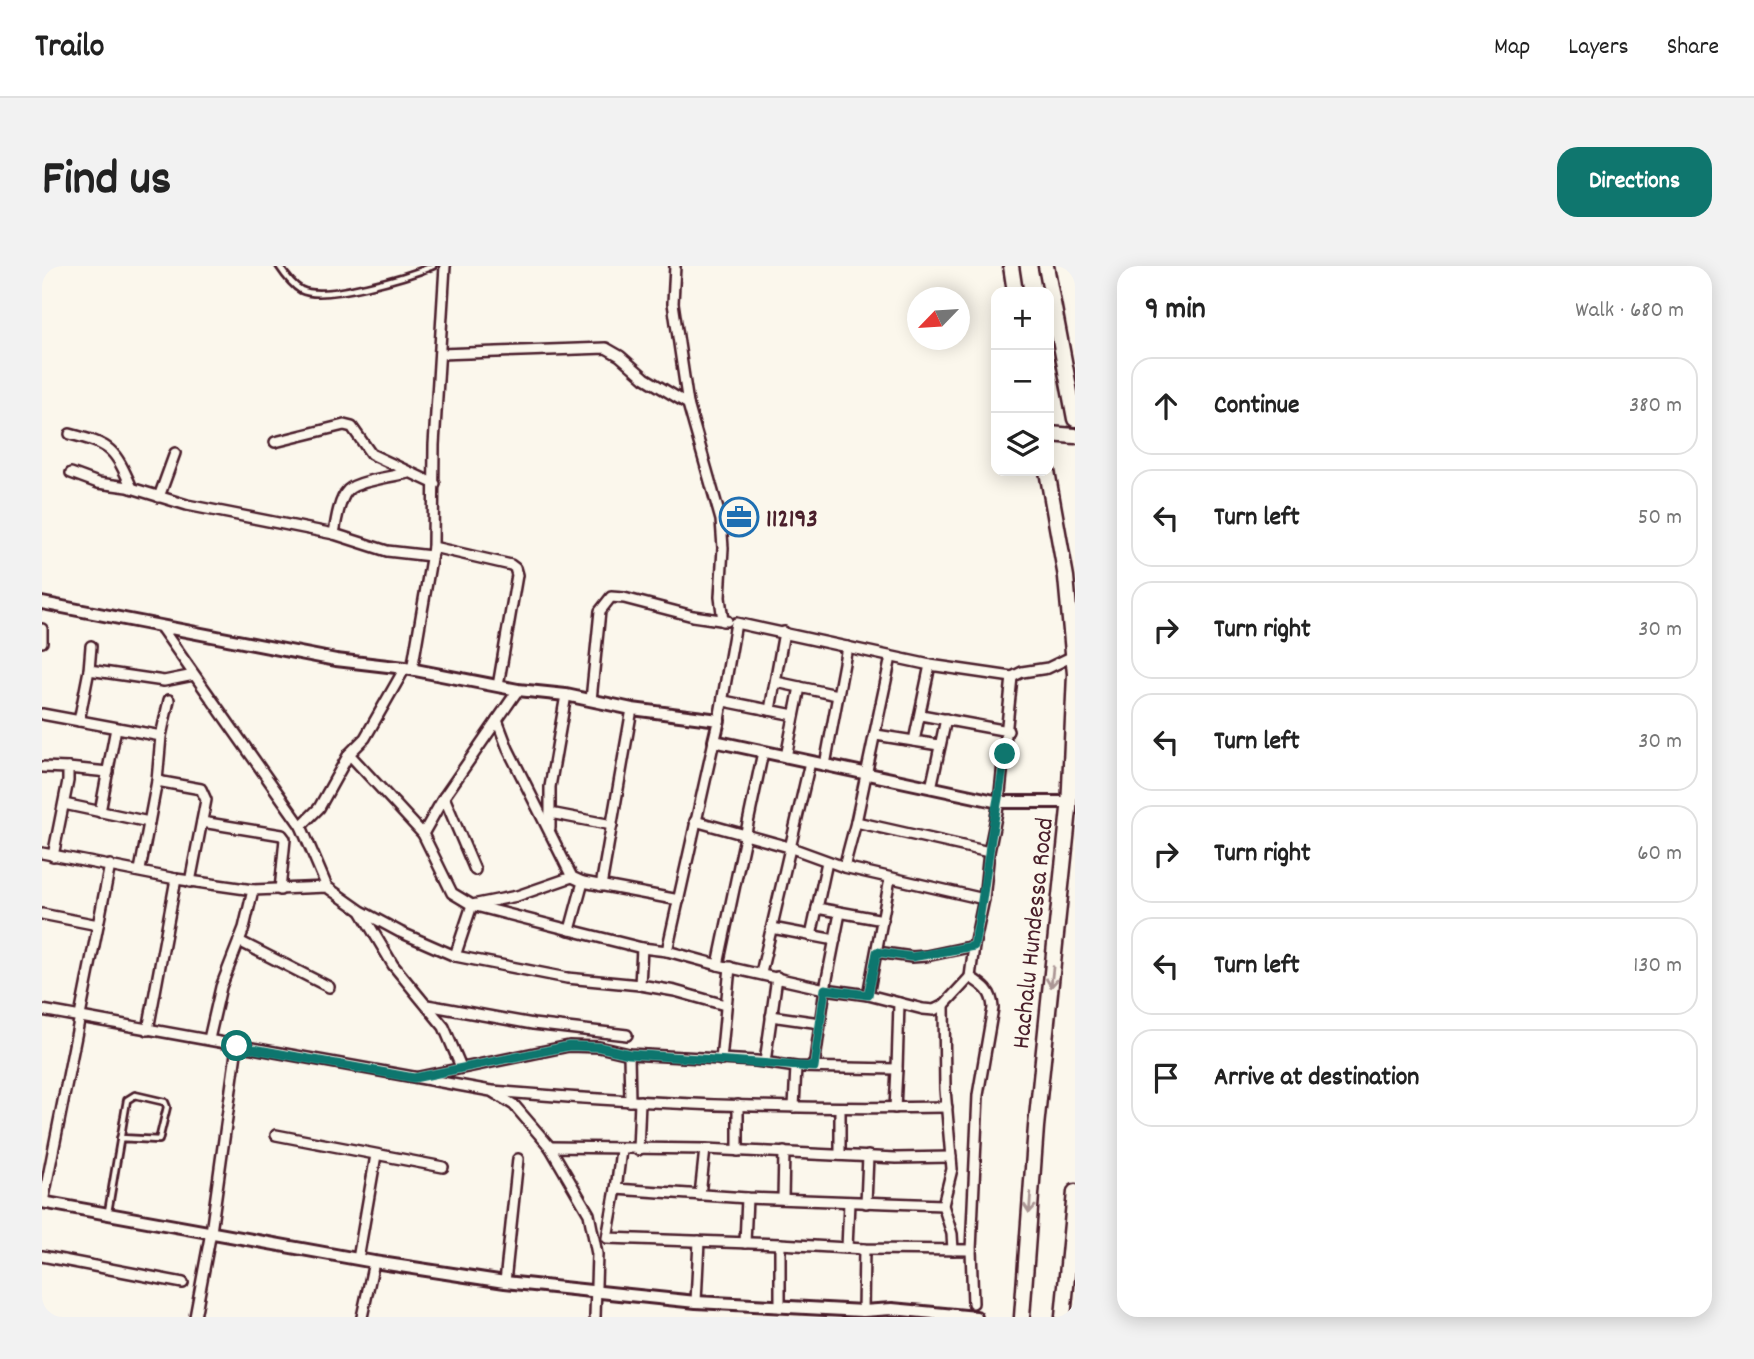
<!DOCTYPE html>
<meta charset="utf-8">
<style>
:root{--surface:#fff;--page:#f2f2f2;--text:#222;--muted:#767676;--line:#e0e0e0;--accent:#0f766e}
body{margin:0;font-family:Dekko,sans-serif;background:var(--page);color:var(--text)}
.controls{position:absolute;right:21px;top:21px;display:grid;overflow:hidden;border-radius:14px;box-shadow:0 4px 18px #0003}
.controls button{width:63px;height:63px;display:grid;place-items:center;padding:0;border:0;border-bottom:2px solid var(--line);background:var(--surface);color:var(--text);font:35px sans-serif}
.compass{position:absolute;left:865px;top:21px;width:63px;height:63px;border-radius:50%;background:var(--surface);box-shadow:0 4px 18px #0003;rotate:245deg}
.stop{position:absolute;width:21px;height:21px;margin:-16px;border:5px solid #0f766e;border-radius:50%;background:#fff}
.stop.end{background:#0f766e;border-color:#fff;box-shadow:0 2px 7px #0008}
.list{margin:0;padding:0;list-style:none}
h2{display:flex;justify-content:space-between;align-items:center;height:91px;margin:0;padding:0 28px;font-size:30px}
h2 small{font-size:23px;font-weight:400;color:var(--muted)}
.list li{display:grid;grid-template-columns:46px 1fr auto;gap:21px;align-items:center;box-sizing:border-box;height:98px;margin:0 14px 14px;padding:0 14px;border:2px solid var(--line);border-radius:21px}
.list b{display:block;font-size:26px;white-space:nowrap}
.list em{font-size:23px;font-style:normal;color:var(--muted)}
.icon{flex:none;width:38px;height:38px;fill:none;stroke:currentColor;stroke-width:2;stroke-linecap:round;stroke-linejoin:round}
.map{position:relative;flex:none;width:1033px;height:1051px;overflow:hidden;border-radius:21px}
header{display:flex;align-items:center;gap:42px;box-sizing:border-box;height:98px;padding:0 35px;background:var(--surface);border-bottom:2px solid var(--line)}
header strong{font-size:33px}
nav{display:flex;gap:38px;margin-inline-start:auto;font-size:24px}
.intro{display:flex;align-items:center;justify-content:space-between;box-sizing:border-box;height:168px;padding:0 42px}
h1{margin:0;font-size:49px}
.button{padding:18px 32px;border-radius:21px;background:var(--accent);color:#fff;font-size:24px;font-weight:700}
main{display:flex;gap:42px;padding:0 42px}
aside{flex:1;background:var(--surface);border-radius:21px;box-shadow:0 4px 18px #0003}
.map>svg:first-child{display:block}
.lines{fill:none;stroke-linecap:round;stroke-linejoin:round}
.service-casing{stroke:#4a1f2b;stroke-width:10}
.minor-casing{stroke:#4a1f2b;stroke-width:14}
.tertiary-casing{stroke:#4a1f2b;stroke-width:16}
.primary-casing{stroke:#4a1f2b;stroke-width:19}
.service{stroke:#fbf7ec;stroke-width:4.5}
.minor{stroke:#fbf7ec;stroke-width:9}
.tertiary{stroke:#fbf7ec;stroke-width:10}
.primary{stroke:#fbf7ec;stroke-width:14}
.oneway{stroke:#ab9695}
.route{stroke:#0f766e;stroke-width:9}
.labels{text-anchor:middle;stroke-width:5;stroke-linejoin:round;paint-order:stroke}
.poi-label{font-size:26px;font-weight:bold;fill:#4a1f2b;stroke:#fbf7ec;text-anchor:start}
.street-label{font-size:26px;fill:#4a1f2b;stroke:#fbf7ec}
</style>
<header>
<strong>Trailo</strong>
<nav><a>Map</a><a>Layers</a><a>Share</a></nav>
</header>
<div class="intro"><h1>Find us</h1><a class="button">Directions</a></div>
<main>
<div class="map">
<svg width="1033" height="1051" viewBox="0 0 1033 1051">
<rect width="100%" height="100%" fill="#fbf7ec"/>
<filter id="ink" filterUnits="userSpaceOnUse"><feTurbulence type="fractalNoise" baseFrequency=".0143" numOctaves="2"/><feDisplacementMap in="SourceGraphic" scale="14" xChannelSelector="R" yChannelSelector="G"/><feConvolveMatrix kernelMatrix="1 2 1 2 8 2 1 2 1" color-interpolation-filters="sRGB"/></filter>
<g filter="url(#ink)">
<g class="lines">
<defs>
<g id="service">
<path d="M237,0C243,9 250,19 259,24C282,36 367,10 391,0"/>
<path d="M66,946L85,834L93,829L123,836L125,841L117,874L78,872"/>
</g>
<g id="minor">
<path d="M633,0L631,37L646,138L679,254L681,282L678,331L681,355"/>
<path d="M398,88L564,82L578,90L603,112L646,138"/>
<path d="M28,168C70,179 72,182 90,222"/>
<path d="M233,176L302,159L310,161L329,188L393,218"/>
<path d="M29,207L56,217L86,221L145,239L292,268"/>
<path d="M366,207C353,210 315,215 306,224C297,233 294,255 292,268L345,285L389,290"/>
<path d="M117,231L133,187"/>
<path d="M391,281L469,299L473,302L475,309L456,420"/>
<path d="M118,360L259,560L285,621"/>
<path d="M0,363V376"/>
<path d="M49,380L47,404L122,415L152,409"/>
<path d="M370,404L391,281L392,179L403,0"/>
<path d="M734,416L795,429"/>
<path d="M549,434L558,345L569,331L582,332L651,350L685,355"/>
<path d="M682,435L752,449"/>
<path d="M728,444L742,366"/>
<path d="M0,448L119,470"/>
<path d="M879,449L966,465"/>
<path d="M455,454L466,483L530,611L541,616L637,634"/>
<path d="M677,454L694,357L888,399L970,411L980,406L1006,402L1031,390"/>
<path d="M37,455L47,404"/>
<path d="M834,469L897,479"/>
<path d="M672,475L625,685L676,699L783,723L826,729L881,743L892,744L902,739L928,711"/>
<path d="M872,475L888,399"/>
<path d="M307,488L381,568L410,627L430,639L475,630L530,611"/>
<path d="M744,491L758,421"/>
<path d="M783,499L805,381"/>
<path d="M0,501L26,502V515L11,590"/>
<path d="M26,502L66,506"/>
<path d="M115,515L159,523L164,534L148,616"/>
<path d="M889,522L904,453"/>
<path d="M402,531L433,604"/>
<path d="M22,538L107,556"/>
<path d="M58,546L74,462"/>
<path d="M508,547L570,559"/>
<path d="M653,555L747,581L802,601L942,633"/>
<path d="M160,556L240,569L243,573L238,624"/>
<path d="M814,556L947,586"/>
<path d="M259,560L277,542L307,488L323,472L363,402"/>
<path d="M508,562V521L524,429"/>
<path d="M381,568L402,531L476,424"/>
<path d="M0,587L134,613L106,764"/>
<path d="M802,601L814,556L849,391"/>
<path d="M98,604L115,515L119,470L127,434"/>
<path d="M134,613L211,624L285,621L319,645L358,666L413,690L525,712L598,719L633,725L683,739"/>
<path d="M541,616L528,664L600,682L625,685"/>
<path d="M559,620L590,443"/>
<path d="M775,642L841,654"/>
<path d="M320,647L351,699L402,761L419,801"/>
<path d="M0,648L56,659"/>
<path d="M730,662L793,674"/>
<path d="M769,670L785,596"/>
<path d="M197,675L287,721"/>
<path d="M835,686L870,691L884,690L932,680"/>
<path d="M413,690L430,639L528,664"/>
<path d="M676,699L721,486"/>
<path d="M719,707L768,496"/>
<path d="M598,719L600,682"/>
<path d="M826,729L848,613"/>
<path d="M385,739L491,758L585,769"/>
<path d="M902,739L903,823L910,903L901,939L910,968L911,984"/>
<path d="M0,744L449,825L472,839L508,881L547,948L555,988L553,1051"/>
<path d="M729,750L778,757"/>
<path d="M167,773L179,721L202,662L211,624"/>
<path d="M587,788L588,835"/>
<path d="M679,794L688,701"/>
<path d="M723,796L735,711"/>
<path d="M772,801L783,723L798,647"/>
<path d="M377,811L527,780L557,781L587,788L714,795L754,801L855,803L857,737"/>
<path d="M450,825C601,838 753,844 905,841"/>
<path d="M752,841L754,801"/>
<path d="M853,842L855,803"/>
<path d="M234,869L401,901"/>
<path d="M508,881L663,883L854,892L909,891"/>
<path d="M579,884L574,923L705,932L901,939"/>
<path d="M596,884L598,835"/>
<path d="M696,885V839"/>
<path d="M798,889V843"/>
<path d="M574,923L565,972L738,978L822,983L929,984"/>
<path d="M658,929L663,883"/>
<path d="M741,933L742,886"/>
<path d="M1,936L68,599"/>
<path d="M824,937L826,890"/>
<path d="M703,977L705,932"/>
<path d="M805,982L807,936"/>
<path d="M0,990L141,1017"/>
<path d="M316,993L334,889"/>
<path d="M463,1016L476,893"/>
<path d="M654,1036L657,975"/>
<path d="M931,1037L929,984L936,829L951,742C950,725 942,720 928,711L932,680L942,633L947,586L957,536L970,411"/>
<path d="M738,1041V978"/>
<path d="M821,1045L822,983"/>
<path d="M153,1051L169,966L195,780"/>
<path d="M320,1051L332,996"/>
</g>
<g id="tertiary">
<path d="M0,337L294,394L363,402L476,424L524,429L590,443L677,454L672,475L957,536H1027"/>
<path d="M0,936L332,996L463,1016L654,1036L821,1045L850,1043L934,1051"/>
</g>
<g id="primary">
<path d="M969,0L973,26"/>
<path d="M1004,0L1033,153"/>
<path d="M1007,168L1033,170"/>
<path d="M980,1051L994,861L1027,543L1033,408L1024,311L1005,205"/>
<path d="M1021,1051L1033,926"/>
</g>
</defs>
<use href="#service" class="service-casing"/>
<use href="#minor" class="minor-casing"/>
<use href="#tertiary" class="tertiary-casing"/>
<use href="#primary" class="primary-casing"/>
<use href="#service" class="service"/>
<use href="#minor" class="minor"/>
<use href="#tertiary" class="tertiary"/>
<use href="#primary" class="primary"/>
</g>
<defs><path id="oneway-shaft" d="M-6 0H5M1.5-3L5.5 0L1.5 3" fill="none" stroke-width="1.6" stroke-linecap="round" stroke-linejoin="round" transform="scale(1.75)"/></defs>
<g class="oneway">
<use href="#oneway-shaft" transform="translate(1010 711) rotate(96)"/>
<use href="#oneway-shaft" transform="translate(988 937) rotate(94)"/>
</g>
</g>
<g class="lines" filter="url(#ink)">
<path class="route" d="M195,780L372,812L527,780L557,781L587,788L772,801L783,723L826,729L835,686L870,691L932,680C939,648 942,618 947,587C951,554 959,522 963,488"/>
</g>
<defs>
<symbol id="office-ring" viewBox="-11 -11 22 22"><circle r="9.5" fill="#fbf7ec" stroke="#1f6fb2" stroke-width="1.5"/><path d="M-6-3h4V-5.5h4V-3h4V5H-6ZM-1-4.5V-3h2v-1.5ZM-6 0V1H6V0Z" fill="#1f6fb2"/></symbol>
</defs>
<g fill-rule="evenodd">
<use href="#office-ring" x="675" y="229" width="44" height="44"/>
</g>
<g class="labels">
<g class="poi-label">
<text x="724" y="260">112193</text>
</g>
<g class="street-label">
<text transform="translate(989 667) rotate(-84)" y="9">Hachalu Hundessa Road</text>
</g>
</g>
</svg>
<div class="controls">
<button>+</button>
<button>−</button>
<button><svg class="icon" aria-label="layers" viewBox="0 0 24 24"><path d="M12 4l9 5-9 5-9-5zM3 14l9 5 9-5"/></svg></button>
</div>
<svg class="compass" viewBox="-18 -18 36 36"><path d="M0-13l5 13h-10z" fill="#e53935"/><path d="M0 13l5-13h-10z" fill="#767676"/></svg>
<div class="stop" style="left:195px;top:780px"></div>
<div class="stop end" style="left:963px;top:488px"></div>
</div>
<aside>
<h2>9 min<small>Walk · 680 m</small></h2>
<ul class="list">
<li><svg class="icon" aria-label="ahead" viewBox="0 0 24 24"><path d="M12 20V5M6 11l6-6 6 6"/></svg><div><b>Continue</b></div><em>380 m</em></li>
<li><svg class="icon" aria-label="left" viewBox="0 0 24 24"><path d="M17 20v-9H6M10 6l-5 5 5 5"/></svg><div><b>Turn left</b></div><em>50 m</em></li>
<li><svg class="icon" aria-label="right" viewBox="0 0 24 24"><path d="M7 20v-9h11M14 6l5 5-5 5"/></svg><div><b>Turn right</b></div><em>30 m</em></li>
<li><svg class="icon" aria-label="left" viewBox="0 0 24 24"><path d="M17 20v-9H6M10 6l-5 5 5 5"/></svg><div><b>Turn left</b></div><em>30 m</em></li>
<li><svg class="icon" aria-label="right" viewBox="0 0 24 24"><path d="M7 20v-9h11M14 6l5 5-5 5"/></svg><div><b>Turn right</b></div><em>60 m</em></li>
<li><svg class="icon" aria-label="left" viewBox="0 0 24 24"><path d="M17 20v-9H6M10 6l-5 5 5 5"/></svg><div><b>Turn left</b></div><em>130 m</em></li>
<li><svg class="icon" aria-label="arrive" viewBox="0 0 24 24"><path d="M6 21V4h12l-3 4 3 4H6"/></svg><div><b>Arrive at destination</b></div></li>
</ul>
</aside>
</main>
